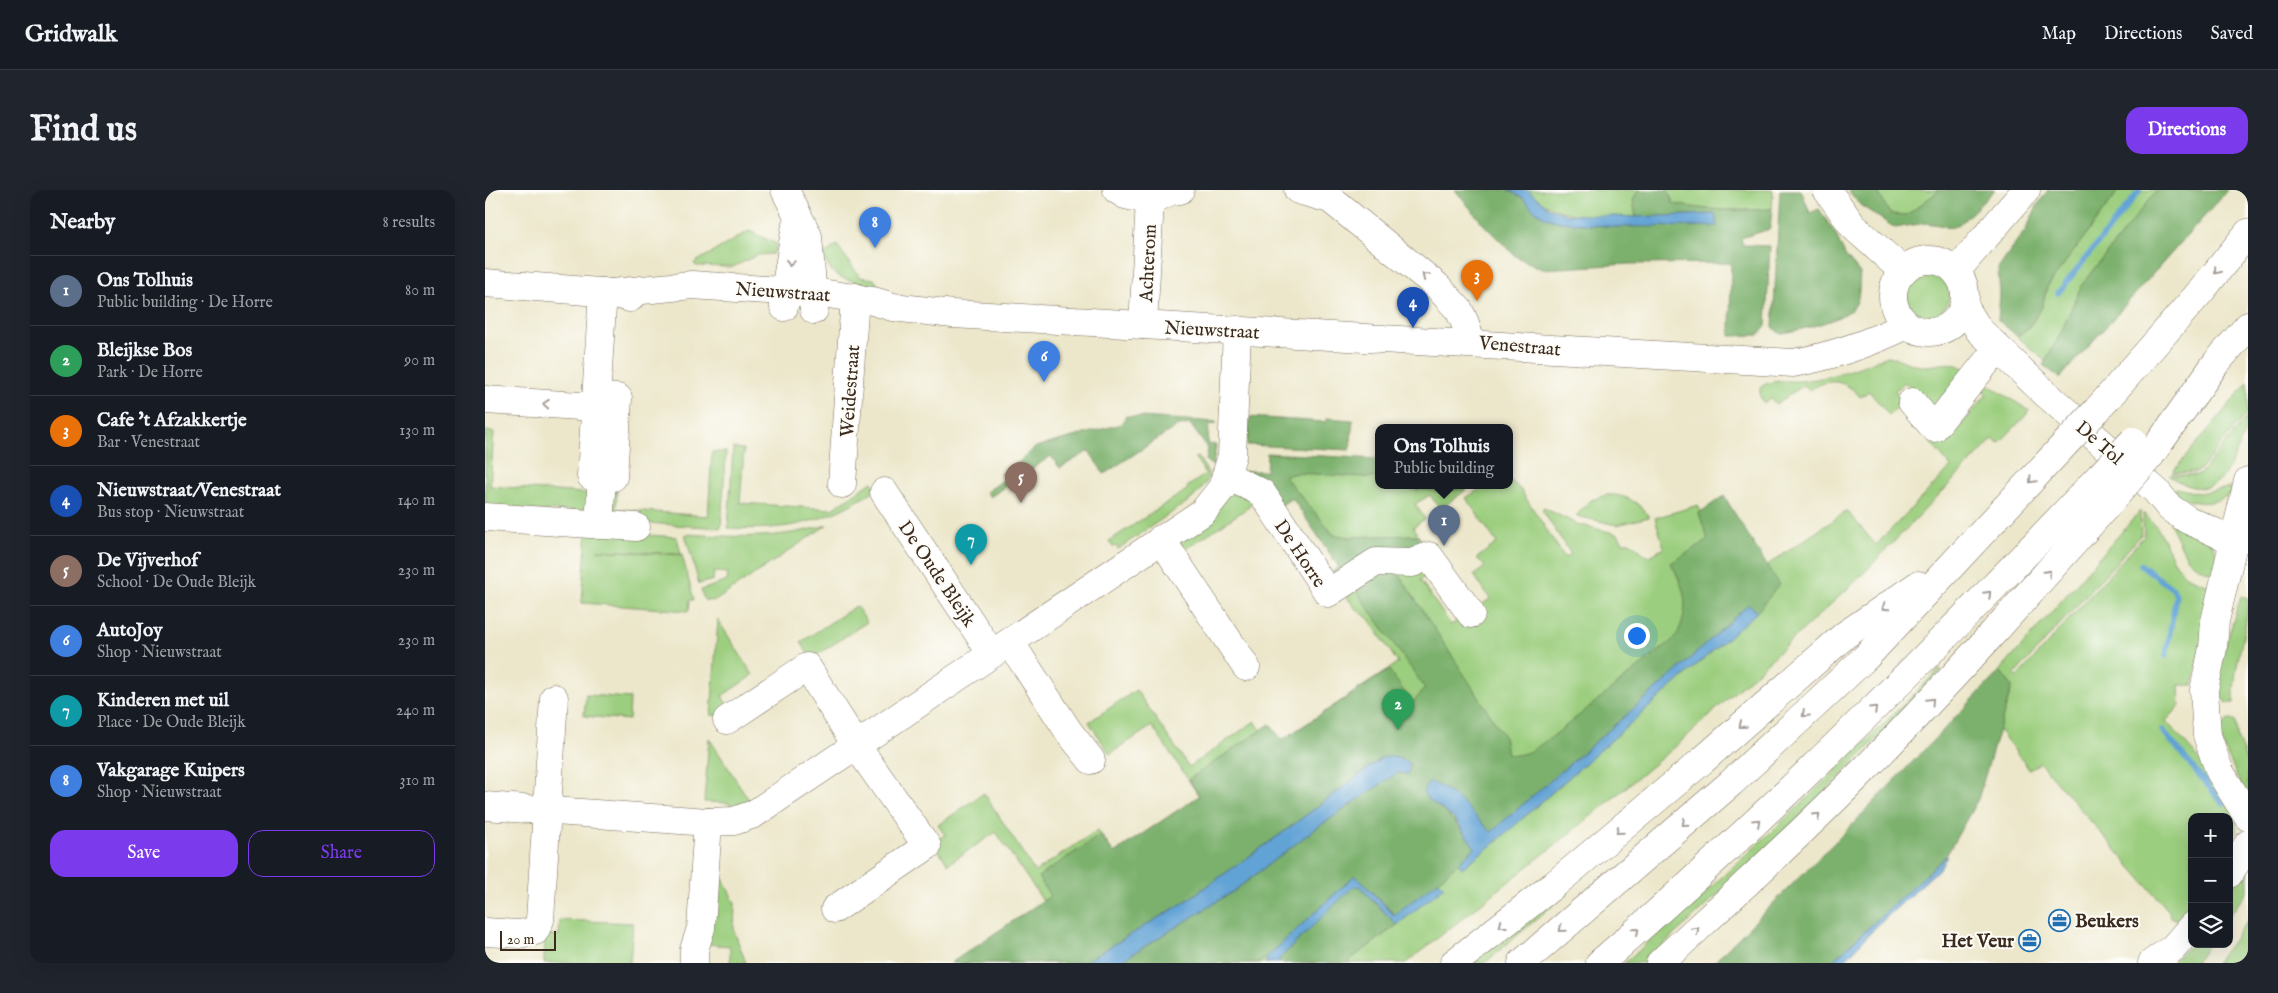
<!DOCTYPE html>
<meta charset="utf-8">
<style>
:root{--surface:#171b24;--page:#20242c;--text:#f1f3f6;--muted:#9ea1a6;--line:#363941;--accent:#7c3aed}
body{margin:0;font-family:"IM FELL English",serif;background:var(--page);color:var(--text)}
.controls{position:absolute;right:15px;bottom:15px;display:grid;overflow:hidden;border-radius:10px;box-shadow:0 5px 20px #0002}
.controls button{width:45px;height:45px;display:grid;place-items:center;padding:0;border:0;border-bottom:1px solid var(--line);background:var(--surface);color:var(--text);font:25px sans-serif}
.scale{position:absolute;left:15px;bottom:12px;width:56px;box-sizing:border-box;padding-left:5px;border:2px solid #3b2a1e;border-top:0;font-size:14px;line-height:18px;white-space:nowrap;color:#3b2a1e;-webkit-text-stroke:4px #fdfcf7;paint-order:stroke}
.you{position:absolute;left:1151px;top:445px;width:18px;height:18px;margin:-12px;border:4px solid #fff;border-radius:50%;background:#1a73e8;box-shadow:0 0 0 8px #1a73e833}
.badge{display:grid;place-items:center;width:32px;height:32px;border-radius:50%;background:var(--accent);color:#fff;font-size:16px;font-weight:700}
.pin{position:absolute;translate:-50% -41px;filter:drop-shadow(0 1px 2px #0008)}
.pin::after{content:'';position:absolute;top:26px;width:18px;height:15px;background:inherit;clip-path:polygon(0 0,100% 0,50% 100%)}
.popup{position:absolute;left:890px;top:234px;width:138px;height:65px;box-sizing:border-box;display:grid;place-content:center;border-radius:10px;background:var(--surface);filter:drop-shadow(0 1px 4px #0005);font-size:16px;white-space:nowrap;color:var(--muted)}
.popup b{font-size:19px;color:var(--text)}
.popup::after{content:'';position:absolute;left:50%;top:100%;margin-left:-10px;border:10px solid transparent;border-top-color:var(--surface)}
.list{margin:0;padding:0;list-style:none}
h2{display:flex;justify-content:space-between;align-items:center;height:65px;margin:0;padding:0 20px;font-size:21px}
h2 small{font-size:16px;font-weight:400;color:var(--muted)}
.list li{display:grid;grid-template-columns:32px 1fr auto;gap:15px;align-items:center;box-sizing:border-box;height:70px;padding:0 20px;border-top:1px solid var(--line)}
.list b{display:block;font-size:19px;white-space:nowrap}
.list p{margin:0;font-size:16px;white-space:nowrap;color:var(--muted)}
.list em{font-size:16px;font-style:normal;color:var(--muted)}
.actions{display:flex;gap:10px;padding:15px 20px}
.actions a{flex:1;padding:11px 0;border:1px solid var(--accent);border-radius:15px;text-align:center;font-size:18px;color:var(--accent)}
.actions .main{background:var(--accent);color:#fff}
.icon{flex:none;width:28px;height:28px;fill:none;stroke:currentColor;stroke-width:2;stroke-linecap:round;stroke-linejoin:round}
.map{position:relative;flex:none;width:1763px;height:773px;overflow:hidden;border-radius:15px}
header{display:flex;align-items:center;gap:30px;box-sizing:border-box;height:70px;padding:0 25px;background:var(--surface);border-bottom:1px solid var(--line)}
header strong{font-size:24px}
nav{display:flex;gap:28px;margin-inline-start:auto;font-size:18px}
.intro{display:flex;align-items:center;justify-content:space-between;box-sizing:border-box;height:120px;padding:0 30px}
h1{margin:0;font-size:35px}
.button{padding:12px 22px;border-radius:15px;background:var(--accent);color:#fff;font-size:18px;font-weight:700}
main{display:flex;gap:30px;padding:0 30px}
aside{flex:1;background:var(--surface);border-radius:15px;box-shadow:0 5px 20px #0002}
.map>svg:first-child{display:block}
.green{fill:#9bce7e;stroke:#6b7c4e}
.forest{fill:#7cb16d;stroke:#5c6e46}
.water{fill:#62a3d5;stroke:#4e667a}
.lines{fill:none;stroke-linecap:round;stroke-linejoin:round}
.stream{stroke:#62a3d5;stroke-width:5.5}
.minor-casing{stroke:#796c5b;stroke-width:29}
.highway-casing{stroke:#796c5b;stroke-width:29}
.minor{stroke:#fff;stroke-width:28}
.highway{stroke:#fff;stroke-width:28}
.highway-bridge-casing{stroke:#796c5b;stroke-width:29;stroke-linecap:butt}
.highway-bridge{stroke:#fff;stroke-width:28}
.oneway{stroke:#a79f9a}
.labels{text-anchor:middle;stroke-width:4;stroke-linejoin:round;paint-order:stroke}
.street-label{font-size:19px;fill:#3b2a1e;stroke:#fdfcf7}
.poi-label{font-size:19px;font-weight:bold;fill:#3b2a1e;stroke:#fdfcf7;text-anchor:start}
</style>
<header>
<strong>Gridwalk</strong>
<nav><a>Map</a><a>Directions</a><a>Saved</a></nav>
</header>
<div class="intro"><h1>Find us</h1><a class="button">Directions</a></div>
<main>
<aside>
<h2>Nearby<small>8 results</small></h2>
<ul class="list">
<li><span class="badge" style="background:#5c6f8a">1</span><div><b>Ons Tolhuis</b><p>Public building · De Horre</p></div><em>80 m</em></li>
<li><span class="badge" style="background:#2e9e5b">2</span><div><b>Bleijkse Bos</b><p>Park · De Horre</p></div><em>90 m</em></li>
<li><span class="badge" style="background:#e8710a">3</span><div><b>Cafe 't Afzakkertje</b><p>Bar · Venestraat</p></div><em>130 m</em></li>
<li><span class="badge" style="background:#1a4fb4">4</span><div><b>Nieuwstraat/Venestraat</b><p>Bus stop · Nieuwstraat</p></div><em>140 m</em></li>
<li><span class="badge" style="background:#8d6e63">5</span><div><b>De Vijverhof</b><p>School · De Oude Bleijk</p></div><em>230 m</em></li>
<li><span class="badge" style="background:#3f7fe0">6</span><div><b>AutoJoy</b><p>Shop · Nieuwstraat</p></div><em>230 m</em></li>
<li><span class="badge" style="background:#0f9aa8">7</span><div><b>Kinderen met uil</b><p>Place · De Oude Bleijk</p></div><em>240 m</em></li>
<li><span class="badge" style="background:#3f7fe0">8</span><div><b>Vakgarage Kuipers</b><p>Shop · Nieuwstraat</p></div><em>310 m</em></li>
</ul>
<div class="actions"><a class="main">Save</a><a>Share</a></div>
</aside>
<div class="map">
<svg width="1763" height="773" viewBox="0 0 1763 773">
<rect width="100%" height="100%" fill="#fdfcf7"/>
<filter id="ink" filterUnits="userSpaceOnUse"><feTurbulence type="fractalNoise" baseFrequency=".02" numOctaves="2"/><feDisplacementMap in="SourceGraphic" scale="10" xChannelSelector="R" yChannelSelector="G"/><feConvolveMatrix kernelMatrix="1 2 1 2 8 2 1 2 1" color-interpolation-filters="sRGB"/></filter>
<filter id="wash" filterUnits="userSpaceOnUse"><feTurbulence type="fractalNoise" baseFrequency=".0096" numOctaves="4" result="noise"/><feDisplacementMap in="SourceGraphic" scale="20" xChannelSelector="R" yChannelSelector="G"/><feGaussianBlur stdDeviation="1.12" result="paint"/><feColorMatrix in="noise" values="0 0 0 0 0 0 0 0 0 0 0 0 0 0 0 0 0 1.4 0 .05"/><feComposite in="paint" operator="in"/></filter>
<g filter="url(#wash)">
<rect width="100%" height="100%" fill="#ece7cb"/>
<g class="green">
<path d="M1043,0H1154L1148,9L1151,27C1111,25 1073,32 1043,0Z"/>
<path d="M1182,0H1288L1287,19C1254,21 1222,21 1189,14Z"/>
<path d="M1398,0H1455L1422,25L1405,24L1392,1Z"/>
<path d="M1634,0H1672L1597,94L1574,147L1560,171L1532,146L1544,138L1557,117L1562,97Z"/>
<path d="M264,41L292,54L288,64L272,65L248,77L211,76L209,73Z"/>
<path d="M352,55L375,87L389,89L394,96C373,91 342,92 339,64Z"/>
<circle cx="1443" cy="105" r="21"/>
<path d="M1403,166C1415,168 1426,176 1438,176C1460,176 1464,167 1484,182L1453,218H1442L1420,192L1410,201L1419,212L1404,225L1384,201L1375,207C1360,189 1343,187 1324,201L1319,195L1291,214L1286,209L1279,213L1275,206V198C1285,188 1304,192 1317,191C1347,188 1375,177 1403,166Z"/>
<path d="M1497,191L1545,221L1514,253L1508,249L1370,392L1190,557L1089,640L921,773H861L912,735L958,697L953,691L973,673L977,678L1012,651L1272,422L1294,395L784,773H466L558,711L511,642L463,674L448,652L460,645L453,635L499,603L550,682L613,640L629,663L714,606L667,536L625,564L604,532L651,500L704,577L770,531L776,540L785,534L797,550L913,473L884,429L869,417L858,401L890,380L948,381L935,390L966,435L1005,409L989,385L1000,377L992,368L1012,353L981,308L1001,295H1024V289L1035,299L1080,368L1086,364L1057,320L1059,318L1092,334L1133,344L1138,352H1145L1163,367L1179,358L1170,328L1213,315L1216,322L1239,306L1281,376L1362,321L1391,355L1466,277L1445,252L1463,230L1474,238L1502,204L1493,195Z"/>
<path d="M1763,192V222L1713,282L1687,283Z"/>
<path d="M1763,226C1763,237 1758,246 1754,256C1739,294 1724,311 1684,286L1685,285H1714Z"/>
<path d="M0,241L9,242L5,296L111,304L110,320L0,322Z"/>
<path d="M248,258L259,259L255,313L347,319L387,292L392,299C340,333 304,341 243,338Z"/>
<path d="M227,262H241L236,338L130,331L120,299H132L131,319L223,326Z"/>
<path d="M713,267L724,284L721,293L708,308L633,359L631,356L628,357L624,351L703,299L702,297L721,284L710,268Z"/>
<path d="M812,283L891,286L894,288V295H912L926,300L982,299L955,319L945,305L930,314L940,329L928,337L933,345L863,347L849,345L799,286Z"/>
<path d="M1691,298L1713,303L1744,298L1750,299C1732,317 1708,316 1688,302Z"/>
<path d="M744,304H768L764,317L693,364L688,354Z"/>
<path d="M1121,305C1140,304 1153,311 1164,327L1132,335L1091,326L1106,310Z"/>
<path d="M1655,321L1656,345L1529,485L1532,487L1659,346L1658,323L1672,337L1691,374L1701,386L1731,398L1708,495H1694L1695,516L1681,531C1699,552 1746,601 1751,627C1753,640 1751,652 1744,664V627H1707V717L1696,732L1686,727L1684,721L1555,573L1544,579L1514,540L1527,497L1515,481Z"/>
<path d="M1684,332L1727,352L1732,366L1734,386C1694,372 1703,364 1684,332Z"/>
<path d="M342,335L230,411L219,410L216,400L242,391L243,383L229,382L228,390L214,394L200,344C252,347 292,350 342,335Z"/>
<path d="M102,341L192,347L196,364L112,360L197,365L209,410H205L204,421L97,413Z"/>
<path d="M1756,406L1763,408C1763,443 1747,476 1749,513H1742L1730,498L1732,483Z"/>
<path d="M371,416L382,432L326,469L316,452Z"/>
<path d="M233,430L268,485L237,506L244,518V526L226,525Z"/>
<path d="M1455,478L1456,481C1362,584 1261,680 1158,773H1139C1249,680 1353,580 1455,478Z"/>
<path d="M101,505L145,508L144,530L99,526Z"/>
<path d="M1743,530H1750L1753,550L1763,574V605L1758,599L1732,542Z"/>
<path d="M224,548L264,610L245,618L244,613L219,612Z"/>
<path d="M1763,675V701L1744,726V701Z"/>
<path d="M226,688L238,689L250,713L249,741L261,773H245V756L221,754Z"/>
<path d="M1074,704L1076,708L1000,773H988Z"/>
<path d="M75,730L148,733L145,773H59L60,745H74Z"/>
<path d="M1763,730V773H1731Z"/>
<path d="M1707,754H1724L1710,773H1685Z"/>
</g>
<g class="forest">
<path d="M970,0H1023L1038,8L1050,21L1061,28L1075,32L1131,37L1230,24L1151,27L1148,9L1154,0H1182L1189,14C1222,21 1254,21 1287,19L1285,39L1256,48L1258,55L1285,56L1281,136L1274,145L1245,146L1246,73L1144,74L1057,79L1030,66L999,35Z"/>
<path d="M1295,0H1316L1325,23L1334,19L1350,43L1360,65L1375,83C1374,92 1375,106 1371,114C1363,130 1313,140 1295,144L1288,137Z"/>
<path d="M1363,0H1392L1405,24L1422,25L1455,0H1510L1475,34L1466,37L1441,33L1410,38L1375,15Z"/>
<path d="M1563,0H1634L1562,97L1557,117L1543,138L1532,146L1513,130L1515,103L1513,79L1541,39L1552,16Z"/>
<path d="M1672,0H1743L1575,188L1558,175L1574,147L1597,94Z"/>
<path d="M641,226L731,232V234L724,235L723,254L731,255L728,276L721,271L723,259L705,234L691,237L619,284L604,261L575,278L566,266L505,307L501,302L520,289L516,284L534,272L551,257L636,234Z"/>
<path d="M764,227L841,232V228L868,230L865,260L762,255Z"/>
<path d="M782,263L894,269V288L812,283L799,286L849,345L863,347L933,345L941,358L855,389L843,385L854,377L807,308L795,316L760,281H781Z"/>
<path d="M912,295H989C973,305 930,301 912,295Z"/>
<path d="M1239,306L1294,395L1272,422L1264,415L1184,488L1005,643L941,607C962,621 975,637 990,658L953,691L910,725L870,685L781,768L773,773H633L749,701L826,642L912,583L923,584L908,566L896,568L796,644L698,713L598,773H466L565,706L553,687L615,645L629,663L714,606L704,589L785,534L797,550L904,480L927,513L940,498L867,395L910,378L1019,546L1022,564C1041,568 1051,557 1067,547L1190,448C1206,419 1201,401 1186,373L1223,350L1214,323Z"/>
<path d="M1515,481L1527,496L1493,609L1461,666L1345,773H1228L1363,639Z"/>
<path d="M868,696H874L912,735L861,773H795L794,769Z"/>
</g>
<g class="water">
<path d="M1023,0H1043L1064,18L1081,24L1151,27L1230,24L1232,36L1131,37L1075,32L1061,28L1050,21L1038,8Z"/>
<path d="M1264,414L1272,422L1012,651L977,678L973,673L990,658C983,648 976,637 968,628C959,619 943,612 938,602L944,591C975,605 984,620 1006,642L1184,488Z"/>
<path d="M908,566L925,573L923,584L912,583L826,642L749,701L633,773H598L698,713L796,644L897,568Z"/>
<path d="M1461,666L1462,667L1454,679L1392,736L1357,773H1345Z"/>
<path d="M870,685L909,725L953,691L959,697L912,735L874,696L868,697L794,769L795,773H781V768Z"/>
</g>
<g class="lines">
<g class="stream">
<path d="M1573,103L1655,0"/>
<path d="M1656,375L1688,399L1691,405L1681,466"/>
<path d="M1677,540L1738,614"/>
</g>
</g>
</g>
<g filter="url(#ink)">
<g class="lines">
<defs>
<g id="minor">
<path d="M300,0L323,46L329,120"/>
<path d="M632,0L640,5L665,11L686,1L695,0"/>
<path d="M813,0L845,9L952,96L974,120L980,133L986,153"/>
<path d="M1342,0L1368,36L1418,81"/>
<circle cx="1444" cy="106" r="36"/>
<path d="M1471,81L1541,0"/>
<path d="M0,93L127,103L145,108"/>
<path d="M127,103L207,95L343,104L388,111L408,117L468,124L1308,173C1349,166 1385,153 1422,135"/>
<path d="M1479,116L1494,140L1560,203L1671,301L1685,318L1703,330L1749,351L1763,348"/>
<path d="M299,117L300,101L311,35"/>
<path d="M658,135L665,11"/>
<path d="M111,207L133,208L128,287L106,286L118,102"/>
<path d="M0,210L110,217"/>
<path d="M1427,212L1449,238L1504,169"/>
<path d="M741,285L777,303L843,403L891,372L927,373L944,366L986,424"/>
<path d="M1763,291L1730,431L1728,458L1719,500L1722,545L1729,566L1735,582L1763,627"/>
<path d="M357,294L370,107"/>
<path d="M399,302L507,464"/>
<path d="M0,327L151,337"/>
<path d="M114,335L117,287"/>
<path d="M676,349L761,477"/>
<path d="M525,452L584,542L606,570"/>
<path d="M242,530L322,477L371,555L442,656L350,719"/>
<path d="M0,616L223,632L249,631L269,624L718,322L737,298L747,266L752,140"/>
<path d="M1744,684L1763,654"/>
<path d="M0,742L34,744L50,741L55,730L69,508"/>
<path d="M209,773V760L216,738L223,632"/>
<path d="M1667,773L1688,758L1707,736"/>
</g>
<g id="highway">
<path d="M1612,220L1717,100L1763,43"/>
<path d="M1665,266L1731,173L1763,136"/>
<path d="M969,773L1070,694L1218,570L1360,445L1433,395"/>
<path d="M1037,773L1246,593L1381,467L1580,254"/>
<path d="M1115,773C1291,620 1455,455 1615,286"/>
<path d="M1175,773C1241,712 1309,651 1373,586C1463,495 1548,399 1633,303"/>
</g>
</defs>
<use href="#minor" class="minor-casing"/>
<use href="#highway" class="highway-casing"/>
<use href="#minor" class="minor"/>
<use href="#highway" class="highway"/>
<defs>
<g id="highway-bridge">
<path d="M1580,254L1612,220"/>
<path d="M1615,286L1648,251"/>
<path d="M1633,303L1665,266"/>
</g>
</defs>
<use href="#highway-bridge" class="highway-bridge-casing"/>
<use href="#highway-bridge" class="highway-bridge"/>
</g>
<defs><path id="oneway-chevron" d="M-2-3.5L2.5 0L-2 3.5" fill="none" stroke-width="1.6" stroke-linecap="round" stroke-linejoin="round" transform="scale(1.25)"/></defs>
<g class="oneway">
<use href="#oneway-chevron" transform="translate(305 73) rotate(99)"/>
<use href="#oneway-chevron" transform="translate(1732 81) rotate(129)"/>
<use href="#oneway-chevron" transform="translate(940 86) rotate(-141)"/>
<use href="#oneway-chevron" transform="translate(61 214) rotate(-176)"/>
<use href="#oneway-chevron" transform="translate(1547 290) rotate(133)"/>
<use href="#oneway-chevron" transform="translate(1563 383) rotate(-48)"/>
<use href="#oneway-chevron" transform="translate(1503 404) rotate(-45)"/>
<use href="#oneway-chevron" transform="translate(1400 417) rotate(146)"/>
<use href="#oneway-chevron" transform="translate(1446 511) rotate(-47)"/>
<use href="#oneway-chevron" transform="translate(1389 519) rotate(-44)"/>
<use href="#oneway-chevron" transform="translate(1320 524) rotate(137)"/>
<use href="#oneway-chevron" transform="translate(1257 535) rotate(139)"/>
<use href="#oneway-chevron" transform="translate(1332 626) rotate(-44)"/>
<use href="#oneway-chevron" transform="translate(1272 632) rotate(-43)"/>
<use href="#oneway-chevron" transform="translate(1200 633) rotate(139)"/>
<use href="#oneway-chevron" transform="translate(1134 641) rotate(140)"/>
<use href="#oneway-chevron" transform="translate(1017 735) rotate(142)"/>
<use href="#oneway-chevron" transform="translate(1077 739) rotate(139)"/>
<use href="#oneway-chevron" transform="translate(1211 740) rotate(-43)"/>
<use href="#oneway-chevron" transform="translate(1151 741) rotate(-41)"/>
</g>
</g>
<defs>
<symbol id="office-ring" viewBox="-11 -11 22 22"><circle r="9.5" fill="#fdfcf7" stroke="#1f6fb2" stroke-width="1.5"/><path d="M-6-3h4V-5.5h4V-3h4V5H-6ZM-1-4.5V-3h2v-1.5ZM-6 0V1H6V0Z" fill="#1f6fb2"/></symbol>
</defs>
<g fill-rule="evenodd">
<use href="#office-ring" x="1562" y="718" width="25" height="25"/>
<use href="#office-ring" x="1532" y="738" width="25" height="25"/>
</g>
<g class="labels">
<g class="street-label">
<text transform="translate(662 73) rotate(-87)" y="7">Achterom</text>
<text transform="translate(298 101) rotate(4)" y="7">Nieuwstraat</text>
<text transform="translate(727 139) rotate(3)" y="7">Nieuwstraat</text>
<text transform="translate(1035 155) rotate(5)" y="7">Venestraat</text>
<text transform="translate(364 201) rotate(-86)" y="7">Weidestraat</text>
<text transform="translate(1615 252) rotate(41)" y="7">De Tol</text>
<text transform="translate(816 363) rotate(56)" y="7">De Horre</text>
<text transform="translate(453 383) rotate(56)" y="7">De Oude Bleijk</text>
</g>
<g class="poi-label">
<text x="1590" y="737">Beukers</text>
<text x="1529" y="757" text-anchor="end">Het Veur</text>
</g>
</g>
</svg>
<div class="controls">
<button>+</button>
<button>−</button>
<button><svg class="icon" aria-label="layers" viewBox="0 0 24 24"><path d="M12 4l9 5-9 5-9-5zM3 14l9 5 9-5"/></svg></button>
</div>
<div class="scale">20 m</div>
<div class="you"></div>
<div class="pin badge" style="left:959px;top:356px;background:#5c6f8a">1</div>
<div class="popup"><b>Ons Tolhuis</b>Public building</div>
<div class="pin badge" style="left:913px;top:540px;background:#2e9e5b">2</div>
<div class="pin badge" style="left:992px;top:111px;background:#e8710a">3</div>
<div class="pin badge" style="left:928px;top:138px;background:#1a4fb4">4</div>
<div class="pin badge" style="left:536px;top:313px;background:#8d6e63">5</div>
<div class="pin badge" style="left:559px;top:192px;background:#3f7fe0">6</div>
<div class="pin badge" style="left:486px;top:375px;background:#0f9aa8">7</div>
<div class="pin badge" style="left:390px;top:58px;background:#3f7fe0">8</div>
</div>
</main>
